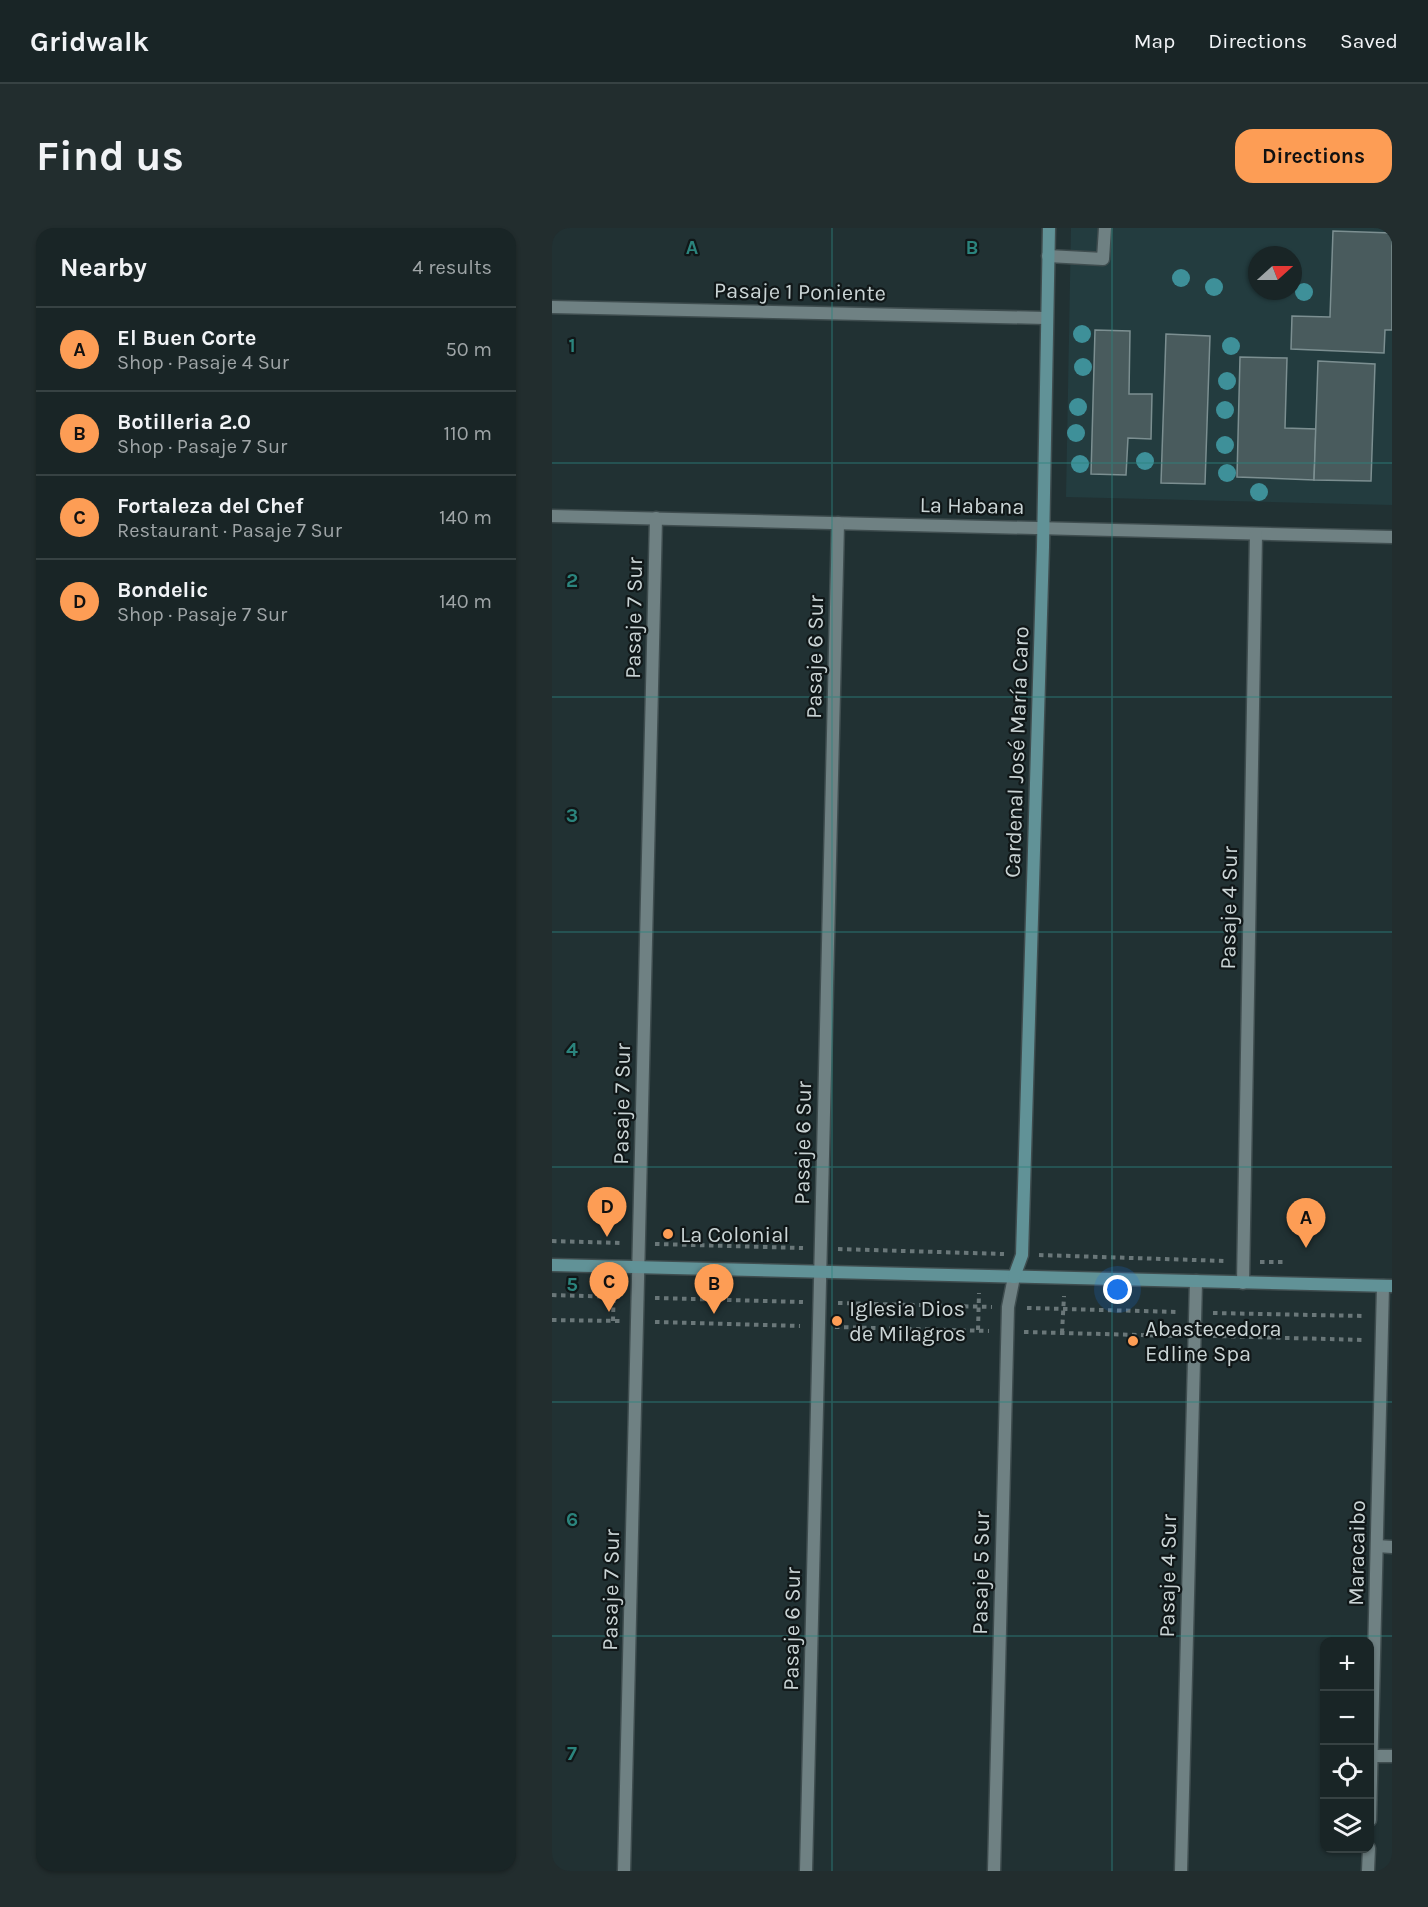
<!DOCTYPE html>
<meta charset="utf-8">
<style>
:root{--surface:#192526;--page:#222d2e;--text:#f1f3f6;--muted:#9fa5a7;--line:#374243;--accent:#fd9d55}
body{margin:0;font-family:Karla,sans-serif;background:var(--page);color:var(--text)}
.controls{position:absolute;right:18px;bottom:18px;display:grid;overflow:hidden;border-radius:12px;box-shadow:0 2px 4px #0004}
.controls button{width:54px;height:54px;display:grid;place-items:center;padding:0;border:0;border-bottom:2px solid var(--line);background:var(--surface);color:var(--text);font:30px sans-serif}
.compass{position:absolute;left:696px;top:18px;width:54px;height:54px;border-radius:50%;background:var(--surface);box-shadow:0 2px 4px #0004;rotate:69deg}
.you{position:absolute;left:566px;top:1062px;width:21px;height:21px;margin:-15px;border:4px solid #fff;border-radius:50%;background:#1a73e8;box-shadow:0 0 0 9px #1a73e833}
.badge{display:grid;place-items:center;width:39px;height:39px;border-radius:50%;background:var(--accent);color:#111;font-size:20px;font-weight:700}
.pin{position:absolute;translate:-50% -50px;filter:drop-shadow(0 2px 3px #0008)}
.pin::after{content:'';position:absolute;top:32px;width:21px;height:18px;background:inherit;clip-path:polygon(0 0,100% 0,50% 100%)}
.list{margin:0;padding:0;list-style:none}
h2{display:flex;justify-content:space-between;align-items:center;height:78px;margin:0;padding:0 24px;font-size:26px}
h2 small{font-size:20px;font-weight:400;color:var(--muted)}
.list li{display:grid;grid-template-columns:39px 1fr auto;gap:18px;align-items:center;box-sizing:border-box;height:84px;padding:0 24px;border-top:2px solid var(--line)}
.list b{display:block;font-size:22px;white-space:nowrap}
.list p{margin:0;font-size:20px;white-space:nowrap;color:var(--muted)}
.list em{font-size:20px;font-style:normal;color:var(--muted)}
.icon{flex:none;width:33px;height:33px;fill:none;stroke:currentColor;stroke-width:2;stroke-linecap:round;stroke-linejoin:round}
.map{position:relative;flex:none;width:840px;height:1643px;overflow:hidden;border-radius:18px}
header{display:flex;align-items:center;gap:36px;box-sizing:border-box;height:84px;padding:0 30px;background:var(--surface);border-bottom:2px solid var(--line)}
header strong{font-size:28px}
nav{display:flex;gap:33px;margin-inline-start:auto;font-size:21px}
.intro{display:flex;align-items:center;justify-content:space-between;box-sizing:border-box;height:144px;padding:0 36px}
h1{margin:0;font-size:42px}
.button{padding:15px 27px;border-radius:18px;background:var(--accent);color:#111;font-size:21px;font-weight:700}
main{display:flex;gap:36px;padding:0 36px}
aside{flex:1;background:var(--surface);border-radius:18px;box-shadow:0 2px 4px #0004}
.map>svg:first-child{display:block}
.built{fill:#233c3f;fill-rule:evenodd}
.building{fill:#495b5d;stroke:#7c8f91;stroke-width:1.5}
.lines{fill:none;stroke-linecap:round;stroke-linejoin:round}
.lane-casing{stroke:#3f4d4f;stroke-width:15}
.street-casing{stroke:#3f4d4f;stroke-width:15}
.secondary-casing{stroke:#3f4d4f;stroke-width:15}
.path{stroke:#6a7779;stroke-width:4;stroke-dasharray:4.5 4.5;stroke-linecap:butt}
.lane{stroke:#6f8183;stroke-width:12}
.street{stroke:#6f8183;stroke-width:12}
.secondary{stroke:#619297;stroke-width:12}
.tree{fill:#3e9099}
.grid{fill:none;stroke:#2b847d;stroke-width:1.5;stroke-opacity:0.55}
.poi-dot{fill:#fd9d55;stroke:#101718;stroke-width:2}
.labels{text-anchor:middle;stroke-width:4.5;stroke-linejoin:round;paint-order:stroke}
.street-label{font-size:22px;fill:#cad4d5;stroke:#101718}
.poi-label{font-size:22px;fill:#cad4d5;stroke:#101718;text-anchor:start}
.grid-label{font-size:20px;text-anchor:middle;font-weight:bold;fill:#2b847d;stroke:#101718;stroke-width:4.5;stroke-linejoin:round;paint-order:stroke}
</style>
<header>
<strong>Gridwalk</strong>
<nav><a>Map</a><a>Directions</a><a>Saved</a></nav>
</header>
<div class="intro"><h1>Find us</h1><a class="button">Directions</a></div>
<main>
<aside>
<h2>Nearby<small>4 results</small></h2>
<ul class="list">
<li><span class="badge">A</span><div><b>El Buen Corte</b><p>Shop · Pasaje 4 Sur</p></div><em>50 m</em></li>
<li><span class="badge">B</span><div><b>Botilleria 2.0</b><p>Shop · Pasaje 7 Sur</p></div><em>110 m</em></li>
<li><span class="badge">C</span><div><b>Fortaleza del Chef</b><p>Restaurant · Pasaje 7 Sur</p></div><em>140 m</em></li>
<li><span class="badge">D</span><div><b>Bondelic</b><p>Shop · Pasaje 7 Sur</p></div><em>140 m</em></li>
</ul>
</aside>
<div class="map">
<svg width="840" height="1643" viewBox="0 0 840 1643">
<rect width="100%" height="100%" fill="#213133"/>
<path class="built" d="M519,0H840V277L514,269ZM705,27H741V63H705Z"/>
<g class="building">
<path d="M781,3L840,5V102H833L832,125L739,121L740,88L778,89Z"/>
<path d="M543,102L578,103L577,166H600L599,211L576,210L574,247L539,246Z"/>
<path d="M614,106L658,108L653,256L609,255Z"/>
<path d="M688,129L735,130L733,200L764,201L762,252L685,249Z"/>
<path d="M766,133L823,136L819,253L762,252Z"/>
</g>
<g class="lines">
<defs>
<path id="lane" d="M496,28L551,31L553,0"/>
<g id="street">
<path d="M0,79L494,90"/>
<path d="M0,288L840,309"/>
<path d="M691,1055L704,306"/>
<path d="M825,1318L840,1319"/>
<path d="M819,1528H840"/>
<path d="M818,1592L831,1058"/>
<path d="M72,1643L104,290"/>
<path d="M254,1643L286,295"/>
<path d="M442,1643L456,1079L462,1049"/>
<path d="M629,1643L644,1053"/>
<path d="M816,1643L817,1620"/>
</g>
<g id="secondary">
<path d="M0,1037L840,1058"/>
<path d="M462,1049L470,1027L491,319L497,0"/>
</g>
</defs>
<use href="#lane" class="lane-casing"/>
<use href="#street" class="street-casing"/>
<use href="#secondary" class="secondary-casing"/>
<g class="path">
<path d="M0,1013L68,1015"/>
<path d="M103,1016L251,1020"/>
<path d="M286,1021L452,1026"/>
<path d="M487,1027L674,1033"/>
<path d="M708,1034H734"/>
<path d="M0,1067L68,1069"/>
<path d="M103,1070L251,1074"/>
<path d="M286,1075L440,1079"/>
<path d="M475,1080L626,1084"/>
<path d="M661,1085L812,1088"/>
<path d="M0,1092L69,1093"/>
<path d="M61,1093L62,1055"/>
<path d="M103,1094L248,1098"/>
<path d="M283,1099L437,1103"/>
<path d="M426,1102L427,1065"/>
<path d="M472,1104L626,1108"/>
<path d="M510,1105L512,1068"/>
<path d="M661,1108L812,1112"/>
</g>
<use href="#lane" class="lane"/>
<use href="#street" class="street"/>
<use href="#secondary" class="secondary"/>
</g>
<g class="tree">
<circle cx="629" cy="50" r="9"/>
<circle cx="662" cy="59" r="9"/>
<circle cx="752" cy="64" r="9"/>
<circle cx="530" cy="106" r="9"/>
<circle cx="679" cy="118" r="9"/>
<circle cx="531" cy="139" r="9"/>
<circle cx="675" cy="153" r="9"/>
<circle cx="526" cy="179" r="9"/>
<circle cx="673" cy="182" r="9"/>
<circle cx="524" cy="205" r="9"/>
<circle cx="673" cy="217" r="9"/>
<circle cx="593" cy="233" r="9"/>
<circle cx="528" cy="236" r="9"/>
<circle cx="675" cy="245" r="9"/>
<circle cx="707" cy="264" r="9"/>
</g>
<path class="grid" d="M280,0V1643M560,0V1643M0,235H840M0,469H840M0,704H840M0,939H840M0,1174H840M0,1408H840"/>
<g class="poi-dot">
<circle cx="116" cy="1006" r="6"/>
<circle cx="285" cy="1093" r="6"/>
<circle cx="581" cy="1113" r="6"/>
</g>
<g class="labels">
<g class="street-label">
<text transform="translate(248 63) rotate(1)" y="8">Pasaje 1 Poniente</text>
<text transform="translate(420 277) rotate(1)" y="8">La Habana</text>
<text transform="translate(81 390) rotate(-89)" y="8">Pasaje 7 Sur</text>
<text transform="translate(262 429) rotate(-89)" y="8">Pasaje 6 Sur</text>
<text transform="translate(464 524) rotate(-88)" y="8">Cardenal José María Caro</text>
<text transform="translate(676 680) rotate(-89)" y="8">Pasaje 4 Sur</text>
<text transform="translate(69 876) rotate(-89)" y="8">Pasaje 7 Sur</text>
<text transform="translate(250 915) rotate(-89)" y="8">Pasaje 6 Sur</text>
<text transform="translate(804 1325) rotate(-89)" y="8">Maracaibo</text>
<text transform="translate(428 1345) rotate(-89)" y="8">Pasaje 5 Sur</text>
<text transform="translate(615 1348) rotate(-89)" y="8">Pasaje 4 Sur</text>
<text transform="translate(58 1362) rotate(-89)" y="8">Pasaje 7 Sur</text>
<text transform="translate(239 1401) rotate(-89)" y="8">Pasaje 6 Sur</text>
</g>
<g class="poi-label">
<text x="128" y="1014">La Colonial</text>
<text x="297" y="1088">Iglesia Dios<tspan x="297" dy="25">de Milagros</tspan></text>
<text x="593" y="1108">Abastecedora<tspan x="593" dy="25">Edline Spa</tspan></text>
</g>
</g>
<g class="grid-label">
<text x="140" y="26">A</text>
<text x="420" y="26">B</text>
<text x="20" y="124">1</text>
<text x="20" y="359">2</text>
<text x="20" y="594">3</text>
<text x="20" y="828">4</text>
<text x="20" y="1063">5</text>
<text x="20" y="1298">6</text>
<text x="20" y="1532">7</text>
</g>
</svg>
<div class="controls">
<button>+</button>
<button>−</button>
<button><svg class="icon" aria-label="locate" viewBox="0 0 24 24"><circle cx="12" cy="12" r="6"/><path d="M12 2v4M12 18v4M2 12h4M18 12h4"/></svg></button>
<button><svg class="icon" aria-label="layers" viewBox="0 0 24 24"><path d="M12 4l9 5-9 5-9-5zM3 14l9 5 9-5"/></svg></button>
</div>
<svg class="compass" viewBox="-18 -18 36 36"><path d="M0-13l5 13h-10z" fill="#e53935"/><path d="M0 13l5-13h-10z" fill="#9fa5a7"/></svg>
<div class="you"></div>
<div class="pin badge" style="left:754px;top:1020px">A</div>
<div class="pin badge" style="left:162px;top:1086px">B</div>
<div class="pin badge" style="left:57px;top:1084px">C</div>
<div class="pin badge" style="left:55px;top:1009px">D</div>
</div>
</main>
